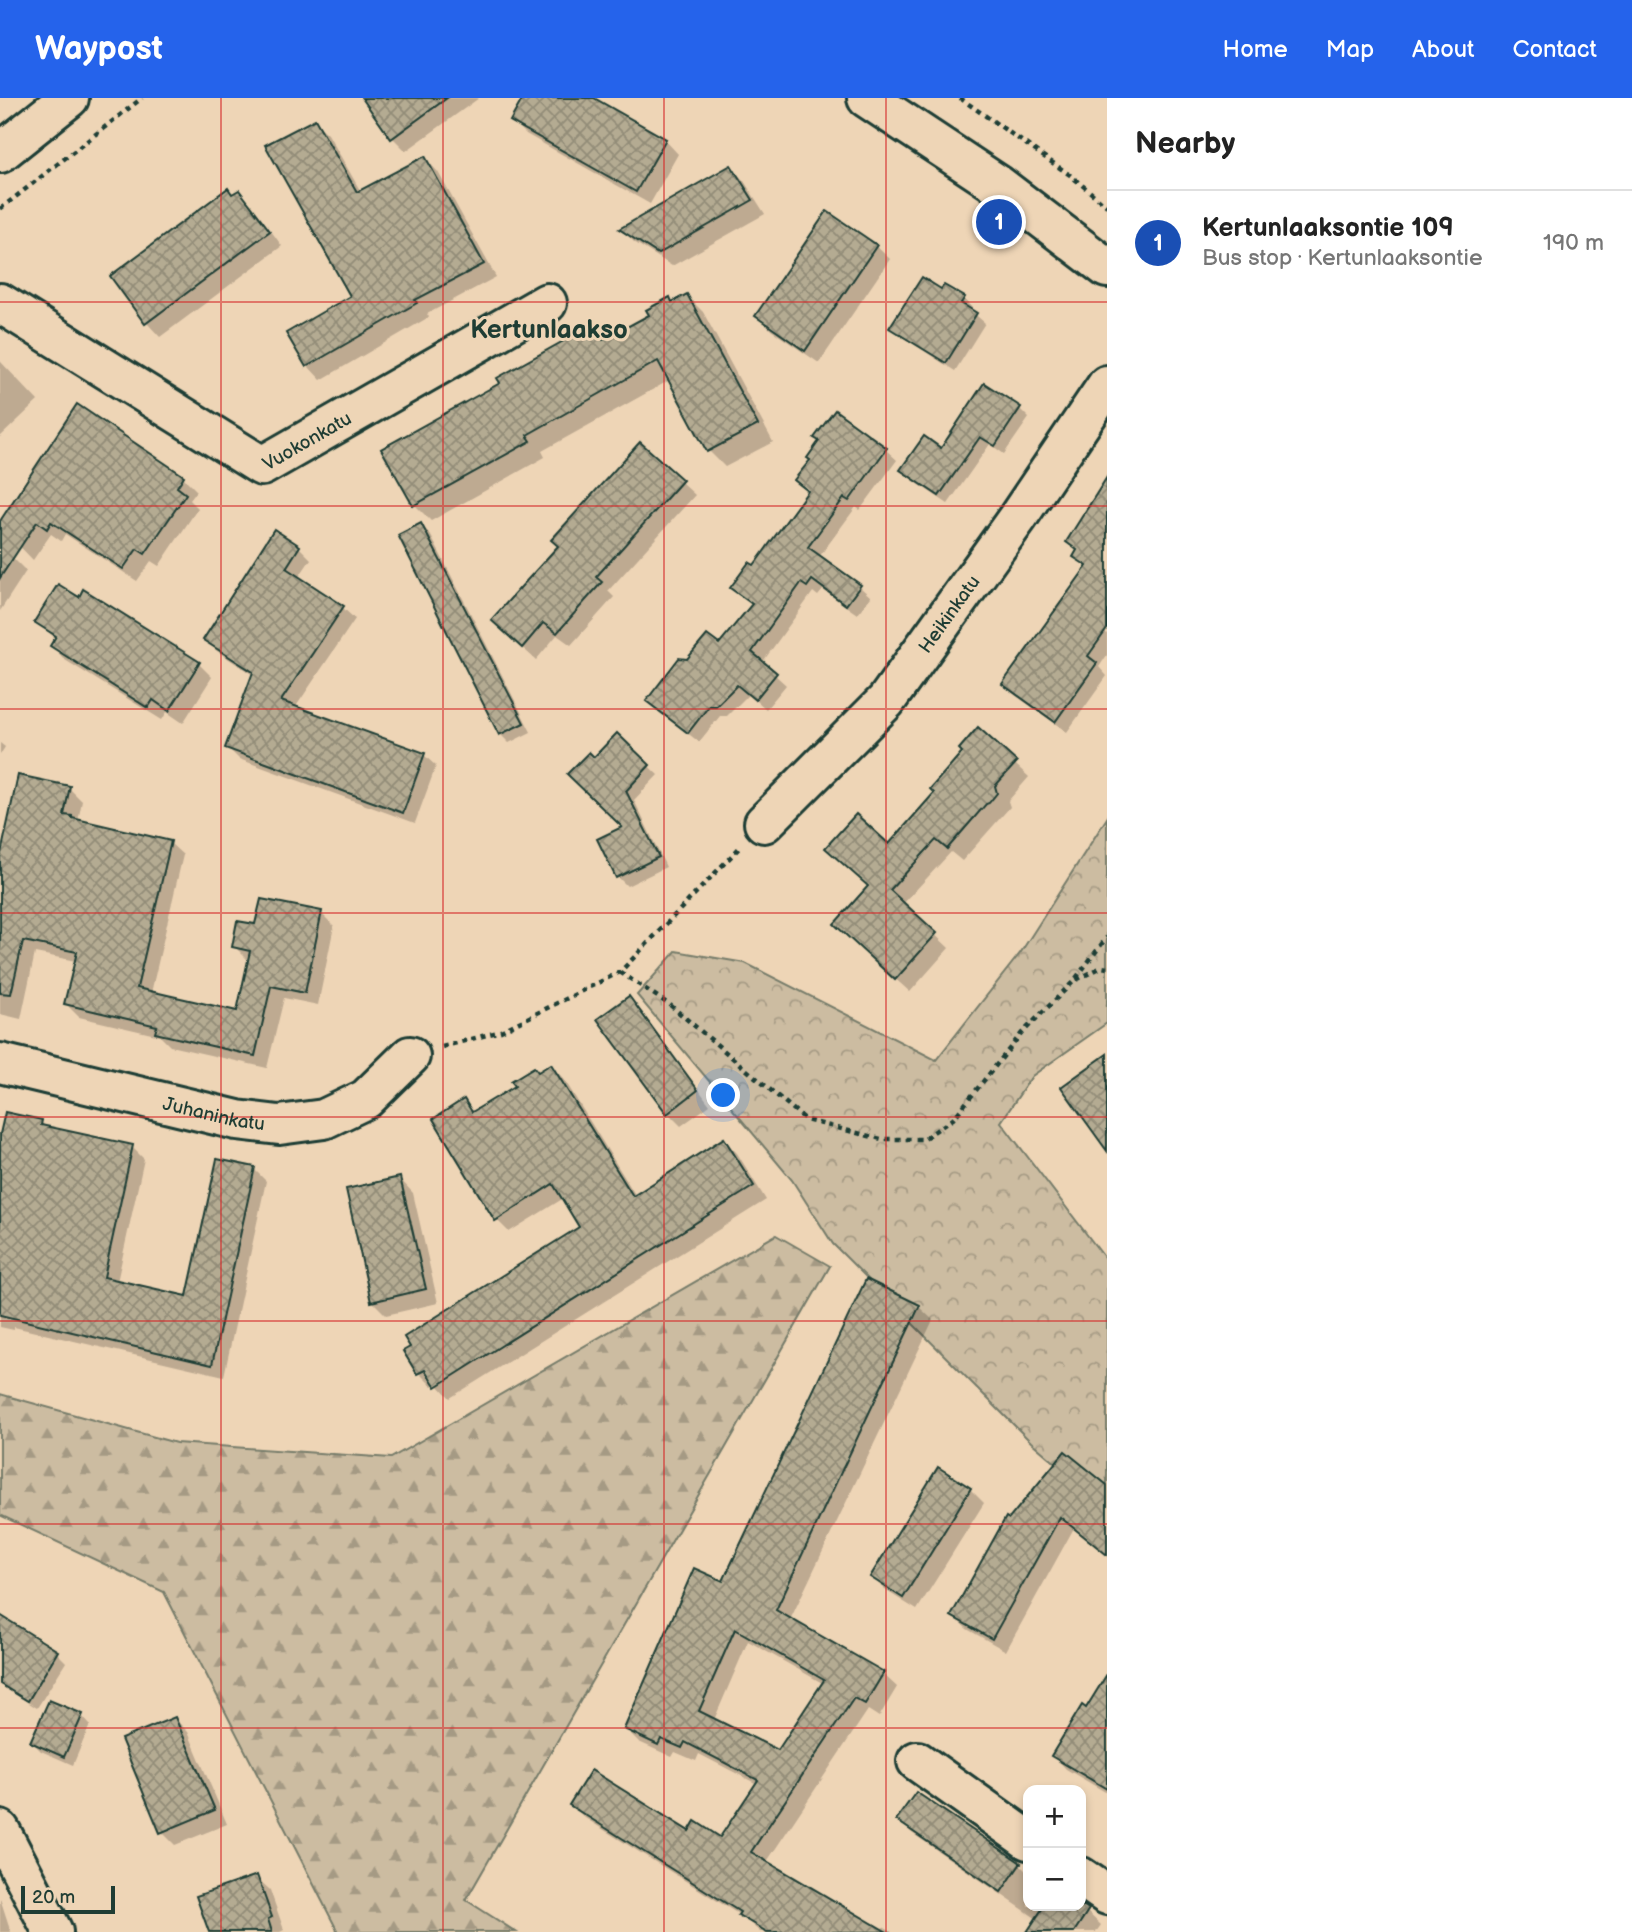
<!DOCTYPE html>
<meta charset="utf-8">
<style>
:root{--surface:#fff;--page:#f6f6f6;--text:#222;--muted:#767676;--line:#e0e0e0;--accent:#2563eb}
body{margin:0;font-family:"Balsamiq Sans",sans-serif;background:var(--page);color:var(--text)}
.controls{position:absolute;right:21px;bottom:21px;display:grid;overflow:hidden;border-radius:14px;box-shadow:0 4px 10px #0003}
.controls button{width:63px;height:63px;display:grid;place-items:center;padding:0;border:0;border-bottom:2px solid var(--line);background:var(--surface);color:var(--text);font:35px sans-serif}
.scale{position:absolute;left:21px;bottom:18px;width:94px;box-sizing:border-box;padding-left:7px;border:4px solid #1f3d34;border-top:0;font-size:19px;line-height:24px;white-space:nowrap;color:#1f3d34;-webkit-text-stroke:5px #eed5b6;paint-order:stroke}
.you{position:absolute;left:724px;top:998px;width:24px;height:24px;margin:-18px;border:5px solid #fff;border-radius:50%;background:#1a73e8;box-shadow:0 0 0 10px #1a73e833}
.badge{display:grid;place-items:center;width:46px;height:46px;border-radius:50%;background:var(--accent);color:#fff;font-size:23px;font-weight:700}
.pin{position:absolute;translate:-50% -50%;border:4px solid #fff;box-shadow:0 2px 7px #0006}
.list{margin:0;padding:0;list-style:none}
h2{display:flex;justify-content:space-between;align-items:center;height:91px;margin:0;padding:0 28px;font-size:30px}
h2 small{font-size:23px;font-weight:400;color:var(--muted)}
.list li{display:grid;grid-template-columns:46px 1fr auto;gap:21px;align-items:center;box-sizing:border-box;height:105px;padding:0 28px;border-top:2px solid var(--line)}
.list b{display:block;font-size:26px;white-space:nowrap}
.list p{margin:0;font-size:23px;white-space:nowrap;color:var(--muted)}
.list em{font-size:23px;font-style:normal;color:var(--muted)}
.map{position:relative;flex:none;width:1107px;height:1834px;overflow:hidden}
header{display:flex;align-items:center;gap:42px;box-sizing:border-box;height:98px;padding:0 35px;background:var(--accent);color:#fff}
header strong{font-size:33px}
nav{display:flex;gap:38px;margin-inline-start:auto;font-size:24px}
main{display:flex}
aside{flex:1;background:var(--surface)}
.map>svg:first-child{display:block}
.forest{fill:url(#forest-firs);stroke:#767c6a;stroke-width:2}
.park{fill:url(#park-crowns);stroke:#767c6a;stroke-width:2}
.shadow{fill:#0003;fill-rule:evenodd}
.building{fill:url(#building-cross-hatch);stroke:#1f3d34;stroke-width:2;fill-rule:evenodd}
.lines{fill:none;stroke-linecap:round;stroke-linejoin:round}
.minor-casing{stroke:#1f3d34;stroke-width:44}
.path{stroke:#1f3d34;stroke-width:4.5;stroke-dasharray:5 5;stroke-linecap:butt}
.minor{stroke:#eed5b6;stroke-width:38}
.grid{fill:none;stroke:#d62828;stroke-width:2;stroke-opacity:0.55}
.labels{text-anchor:middle;stroke-width:6;stroke-linejoin:round;paint-order:stroke}
.street-label{font-size:19px;fill:#1f3d34;stroke:#eed5b6}
.district-label{font-size:26px;font-weight:bold;fill:#1f3d34;stroke:#eed5b6}
</style>
<header>
<strong>Waypost</strong>
<nav><a>Home</a><a>Map</a><a>About</a><a>Contact</a></nav>
</header>
<main>
<div class="map">
<svg width="1107" height="1834" viewBox="0 0 1107 1834">
<defs>
<pattern id="forest-firs" width="22" height="20" patternUnits="userSpaceOnUse" patternTransform="scale(1.75)"><rect width="22" height="20" fill="#ccbca1"/><path d="M5 1l3.5 6h-7zM16 11l3.5 6h-7z" fill="#a59a84"/></pattern>
<pattern id="park-crowns" width="20" height="18" patternUnits="userSpaceOnUse" patternTransform="scale(1.75)"><rect width="20" height="18" fill="#ccbca1"/><path d="M2 6a3 3 0 1 1 6 0M12 15a3 3 0 1 1 6 0" fill="none" stroke="#a59a84"/></pattern>
<pattern id="building-cross-hatch" width="8" height="8" patternUnits="userSpaceOnUse" patternTransform="scale(1.75)"><rect width="8" height="8" fill="#b4ab92"/><path d="M0 0l8 8M0 8l8-8" fill="none" stroke="#928c78"/></pattern>
</defs>
<rect width="100%" height="100%" fill="#eed5b6"/>
<filter id="ink" filterUnits="userSpaceOnUse"><feTurbulence type="fractalNoise" baseFrequency=".0143" numOctaves="2"/><feDisplacementMap in="SourceGraphic" scale="14" xChannelSelector="R" yChannelSelector="G"/><feConvolveMatrix kernelMatrix="1 2 1 2 8 2 1 2 1" color-interpolation-filters="sRGB"/></filter>
<g filter="url(#ink)">
<path class="forest" d="M776,1137L830,1168L466,1802L516,1834H338L164,1494L0,1417V1296L176,1345L391,1360Z"/>
<path class="park" d="M1107,720V925L1032,978L1001,1024L1107,1163V1409L1031,1344L833,1146L792,1082L637,897L676,853L745,865L936,962L1021,854Z"/>
<g class="shadow">
<path d="M364,0H479L406,53L393,40Z"/>
<path d="M525,0H590L665,42L678,56L650,106L526,36L512,22Z"/>
<path d="M314,23L328,36L361,94L425,60L438,74L496,179L427,216L429,219L321,282L308,268L289,235L352,198Z"/>
<path d="M731,69L744,83L765,116L672,168L634,144L622,131Z"/>
<path d="M238,94L252,107L282,148L160,239L147,225L112,179Z"/>
<path d="M876,148L890,161L819,265L771,232L758,218Z"/>
<path d="M942,193L964,201L972,210L971,213L985,225L955,273L901,238L892,229Z"/>
<path d="M687,198L703,214L773,344L725,369L709,353L670,282L542,353L545,359L431,423L415,407L384,352L502,286L594,229L607,242Z"/>
<path d="M0,263L38,303L0,339Z"/>
<path d="M78,309L183,379L197,393L190,402L198,410L159,468L151,463L137,483L65,436L61,443L51,436L33,462L0,428Z"/>
<path d="M1020,311L1029,320L1004,356L990,346L948,406L911,381L903,372Z"/>
<path d="M835,314L886,352L897,362L860,412L856,409L819,459L860,489L871,499L857,516L823,492L818,498L813,494L762,565L786,587L766,611L749,596L727,618H720L699,644L659,613L648,603L688,562L719,549L753,508L733,490L755,469L809,394L796,382L812,362Z"/>
<path d="M640,346L695,397L608,493L614,499L571,547L557,537L536,562L507,536Z"/>
<path d="M1107,392V530L1105,534L1107,536V557L1099,569L1107,578L1067,634L1015,597L1004,586L1087,470L1075,459L1078,454L1068,444Z"/>
<path d="M421,427L430,436L531,634L509,645L500,636Z"/>
<path d="M299,449L311,461L298,480L343,510L355,521L295,610L424,657L436,668L415,725L239,661L227,649L253,577L217,553L205,542Z"/>
<path d="M0,451L13,460L26,473L0,513Z"/>
<path d="M84,494L199,566L212,579L183,625L167,614L162,622L65,562L52,548L56,541L36,523L79,502Z"/>
<path d="M978,632L1029,679L1008,703L1010,709L962,763L951,754L903,806L949,850L910,894L850,840L870,789L889,749L937,695Z"/>
<path d="M617,638L658,677L634,702L666,769L627,788L618,779L599,742L625,729Z"/>
<path d="M0,645L5,649L0,657Z"/>
<path d="M69,690L82,703L78,723L170,745L183,757L151,895L238,915L250,862L247,861L234,848L256,829L321,815L334,828L318,907L284,900L267,970L170,948L160,938L79,919L66,906L76,863L35,855L21,921L0,916V769Z"/>
<path d="M629,900L642,914L710,1007L681,1028L668,1015Z"/>
<path d="M551,968L564,981L636,1098L724,1042L737,1055L766,1102L450,1300L436,1285L432,1288L419,1275L405,1254L582,1129L564,1100L509,1134L496,1121L464,1004L474,1014Z"/>
<path d="M41,1024L48,1031L132,1049L144,1061L117,1184L188,1201L254,1071L266,1083L224,1278L14,1229V1232L0,1229V1044Z"/>
<path d="M400,1081L413,1095L438,1205L386,1217L372,1203Z"/>
<path d="M867,1184L919,1209L933,1222L790,1522L883,1576L897,1589L879,1619L868,1612L766,1765L881,1832L883,1829L892,1834H760L743,1819L585,1720L571,1707L689,1736L720,1741L757,1686L699,1656L696,1663L675,1654L672,1659L639,1644L626,1631L724,1485ZM748,1543L824,1586L778,1654L714,1622Z"/>
<path d="M939,1372L970,1391L984,1405L917,1512L885,1492L872,1479Z"/>
<path d="M1107,1389V1457L1074,1430L1006,1553L967,1531L953,1518L1009,1423Z"/>
<path d="M0,1520L57,1555L66,1564L37,1610L0,1587Z"/>
<path d="M1107,1579V1695L1066,1671L1053,1657L1087,1612Z"/>
<path d="M82,1618L90,1627L73,1667L41,1653L32,1644Z"/>
<path d="M175,1621L188,1634L227,1726L175,1747L162,1734Z"/>
<path d="M898,1722L1019,1766L1028,1775V1808H1077L1087,1814L1101,1827L1096,1834H1029L1037,1821L912,1735Z"/>
<path d="M256,1779L270,1792L284,1832L280,1834H211Z"/>
<path d="M0,1800L11,1834H0Z"/>
</g>
<g class="building">
<path d="M362,0H447L391,41Z"/>
<path d="M523,0H594L666,41L636,94L510,23Z"/>
<path d="M315,21L357,94L425,58L484,166L415,202L417,205L306,269L286,235L350,198L265,47Z"/>
<path d="M731,67L753,102L658,156L619,131Z"/>
<path d="M228,90L232,96L239,92L270,133L145,226L110,178Z"/>
<path d="M827,113L877,147L805,253L755,218Z"/>
<path d="M922,179L941,191L944,187L965,199L961,205L977,215L946,265L889,230Z"/>
<path d="M687,196L758,327L707,354L658,263L527,337L531,343L413,408L381,351L500,285L497,280L594,226L603,242L649,217L646,212L670,199L672,204Z"/>
<path d="M984,285L1021,309L995,348L980,339L939,398L900,372L924,338L941,350Z"/>
<path d="M77,306L184,378L177,389L186,396L145,456L137,451L123,471L51,424L47,431L37,424L0,480V423Z"/>
<path d="M835,312L887,350L849,403L844,400L808,449L861,487L846,507L812,482L807,489L801,485L752,554L777,575L755,602L737,587L716,608H709L688,635L646,603L679,560L687,561L707,537L719,546L752,506L730,490L749,464L754,467L808,393L794,382L810,362L807,360L819,343L814,340Z"/>
<path d="M640,344L683,382L596,479L602,484L557,535L543,525L522,550L491,522L558,448L551,442Z"/>
<path d="M1107,379V531L1088,558L1097,565L1055,624L1002,586L1087,468L1073,459L1077,452L1066,444Z"/>
<path d="M421,425L524,625L499,637L398,437Z"/>
<path d="M274,431L300,448L286,470L344,508L281,603L425,655L403,715L225,650L253,574L203,542Z"/>
<path d="M58,486L79,499L83,491L200,564L169,613L153,602L148,610L50,548L56,538L34,524Z"/>
<path d="M978,629L1017,664L995,688L997,695L989,705L986,706L947,751L936,742L890,792L937,835L895,882L834,826L868,788L825,750L856,716L889,746L934,695L930,691L962,654L959,651Z"/>
<path d="M617,635L650,667L626,693L659,759L616,780L597,741L622,729L567,676L589,654L594,659Z"/>
<path d="M18,677L70,688L64,717L72,718V720L171,743L137,890L237,913L250,853L232,849L237,823L255,826L261,801L322,813L305,895L271,888L255,958L155,935L157,928L64,906L77,854L23,843L11,896L0,895V760Z"/>
<path d="M629,898L698,992L667,1016L597,921Z"/>
<path d="M1107,956V1053L1061,989Z"/>
<path d="M551,966L633,1098L724,1040L754,1088L436,1289L425,1272L417,1276L403,1253L410,1249L404,1239L579,1129L553,1086L495,1123L433,1021L464,1001L472,1014L515,988L511,983L534,969L538,974Z"/>
<path d="M5,1014L42,1022L41,1027L133,1047L104,1179L187,1198L217,1061L255,1069L212,1267L0,1217V1036Z"/>
<path d="M400,1079L426,1191L371,1204L346,1091Z"/>
<path d="M866,1181L920,1207L776,1512L884,1574L865,1606L854,1600L751,1754L887,1834H767L738,1817L740,1814L569,1707L591,1672L689,1733L695,1723L720,1739L758,1682L685,1644L682,1650L661,1641L658,1647L624,1631L694,1470L723,1483ZM735,1531L824,1582L778,1652L699,1613Z"/>
<path d="M1065,1353L1107,1387V1457L1060,1419L992,1541L951,1518L1006,1419L1009,1421Z"/>
<path d="M938,1369L971,1390L903,1500L870,1479Z"/>
<path d="M0,1517L58,1553L28,1603L0,1586Z"/>
<path d="M1107,1576V1691L1051,1658L1082,1607L1086,1610Z"/>
<path d="M49,1602L83,1616L64,1659L30,1644Z"/>
<path d="M175,1619L215,1712L160,1735L121,1641Z"/>
<path d="M916,1694L1021,1765L1001,1794L896,1722Z"/>
<path d="M257,1777L272,1819L268,1821L272,1834H209L196,1798Z"/>
<path d="M1044,1808H1084L1089,1811L1074,1834H1027Z"/>
</g>
<g class="lines">
<defs>
<g id="minor">
<path d="M867,0L997,86L1107,170"/>
<path d="M0,55L69,0"/>
<path id="s1" d="M0,205L262,368L547,205"/>
<path id="s2" d="M764,725L886,603L1018,419L1107,287"/>
<path id="s3" d="M0,965L237,1022L279,1027L324,1021L366,1001L410,958"/>
<path d="M917,1663L1028,1742"/>
<path d="M0,1732L53,1834"/>
<path d="M1081,1779L1107,1797"/>
</g>
</defs>
<use href="#minor" class="minor-casing"/>
<g class="path">
<path d="M960,0L1070,77L1107,108"/>
<path d="M0,111L142,0"/>
<path d="M620,874L670,907L806,1022L881,1041H923L953,1021L1022,935L1074,883L1102,869L1107,870"/>
<path d="M1076,880L1107,839"/>
<path d="M442,949L501,933L620,874L741,748"/>
</g>
<use href="#minor" class="minor"/>
</g>
</g>
<path class="grid" d="M221,0V1834M443,0V1834M664,0V1834M886,0V1834M0,204H1107M0,408H1107M0,611H1107M0,815H1107M0,1019H1107M0,1223H1107M0,1426H1107M0,1630H1107"/>
<g class="labels">
<g class="street-label">
<text dy="7" stroke="none"><textPath href="#s1" startOffset="360">Vuokonkatu</textPath></text>
<text dy="7" stroke="none"><textPath href="#s2" startOffset="280">Heikinkatu</textPath></text>
<text dy="7" stroke="none"><textPath href="#s3" startOffset="220">Juhaninkatu</textPath></text>
</g>
<g class="district-label">
<text x="549" y="240">Kertunlaakso</text>
</g>
</g>
</svg>
<div class="controls">
<button>+</button>
<button>−</button>
</div>
<div class="scale">20 m</div>
<div class="you"></div>
<div class="pin badge" style="left:999px;top:124px;background:#1a4fb4">1</div>
</div>
<aside>
<h2>Nearby<small></small></h2>
<ul class="list">
<li><span class="badge" style="background:#1a4fb4">1</span><div><b>Kertunlaaksontie 109</b><p>Bus stop · Kertunlaaksontie</p></div><em>190 m</em></li>
</ul>
</aside>
</main>
